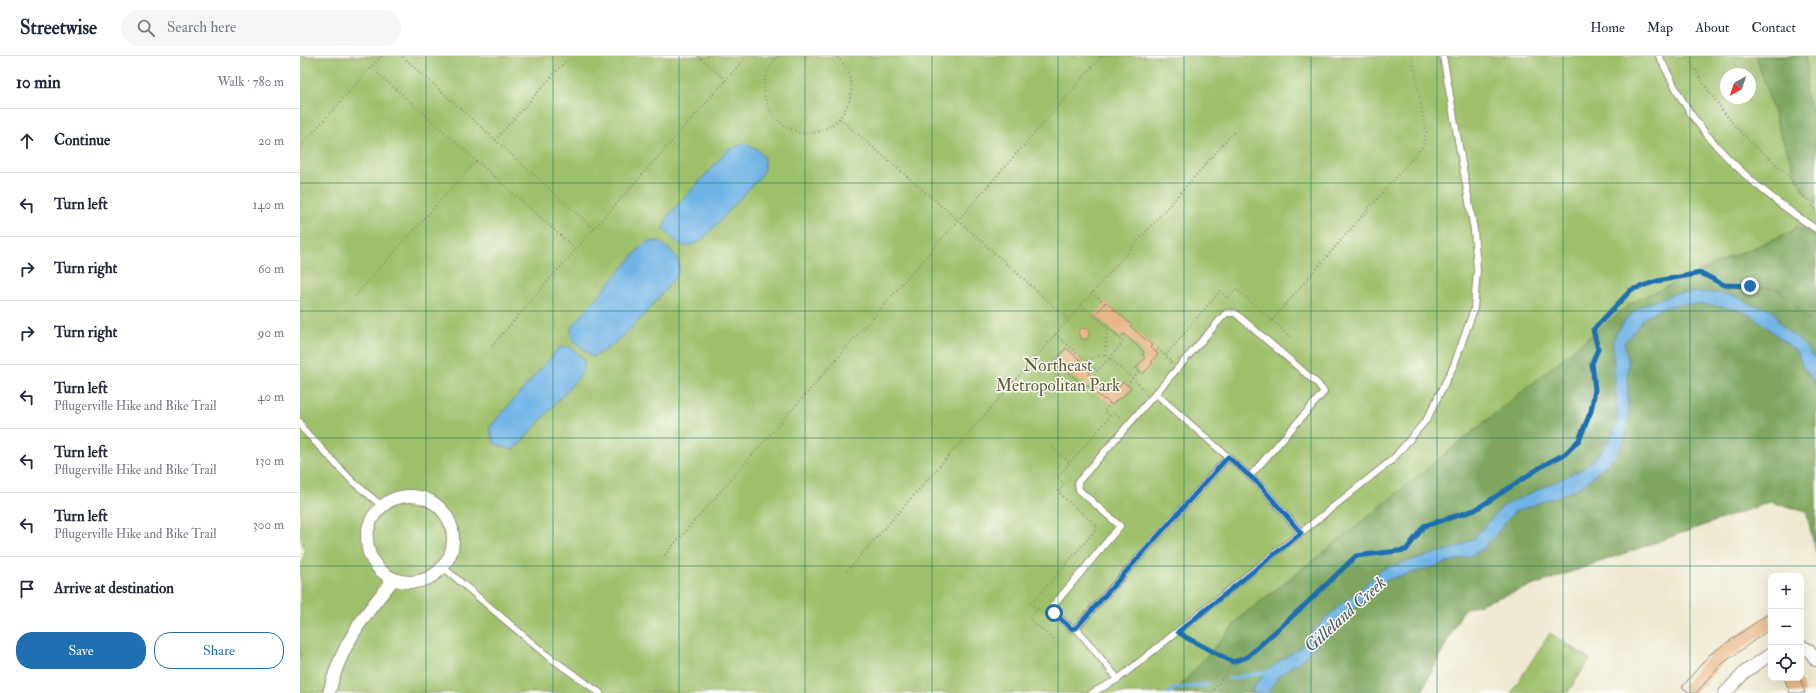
<!DOCTYPE html>
<meta charset="utf-8">
<style>
:root{--surface:#fff;--page:#f6f6f7;--text:#1f2937;--muted:#747a83;--line:#e0e1e3;--accent:#1f6fb2}
body{margin:0;font-family:"IM FELL Double Pica",serif;background:var(--page);color:var(--text)}
.controls{position:absolute;right:12px;bottom:12px;display:grid;overflow:hidden;border-radius:8px;box-shadow:0 4px 16px #0002}
.controls button{width:36px;height:36px;display:grid;place-items:center;padding:0;border:0;border-bottom:1px solid var(--line);background:var(--surface);color:var(--text);font:20px sans-serif}
.compass{position:absolute;left:1420px;top:12px;width:36px;height:36px;border-radius:50%;background:var(--surface);box-shadow:0 4px 16px #0002;rotate:220deg}
.stop{position:absolute;width:12px;height:12px;margin:-9px;border:3px solid #1f6fb2;border-radius:50%;background:#fff}
.stop.end{background:#1f6fb2;border-color:#fff;box-shadow:0 1px 4px #0008}
.list{margin:0;padding:0;list-style:none}
h2{display:flex;justify-content:space-between;align-items:center;height:52px;margin:0;padding:0 16px;font-size:17px}
h2 small{font-size:13px;font-weight:400;color:var(--muted)}
.list li{display:grid;grid-template-columns:26px 1fr auto;gap:12px;align-items:center;box-sizing:border-box;height:64px;padding:0 16px;border-top:1px solid var(--line)}
.list b{display:block;font-size:15px;white-space:nowrap}
.list p{margin:0;font-size:13px;white-space:nowrap;color:var(--muted)}
.list em{font-size:13px;font-style:normal;color:var(--muted)}
.actions{display:flex;gap:8px;padding:12px 16px}
.actions a{flex:1;padding:9px 0;border:1px solid var(--accent);border-radius:16px;text-align:center;font-size:14px;color:var(--accent)}
.actions .main{background:var(--accent);color:#fff}
.icon{flex:none;width:22px;height:22px;fill:none;stroke:currentColor;stroke-width:2;stroke-linecap:round;stroke-linejoin:round}
.map{position:relative;flex:none;width:1516px;height:637px;overflow:hidden}
header{display:flex;align-items:center;gap:24px;box-sizing:border-box;height:56px;padding:0 20px;background:var(--surface);border-bottom:1px solid var(--line)}
header strong{font-size:19px}
nav{display:flex;gap:22px;margin-inline-start:auto;font-size:14px}
.search{width:280px;height:36px;background:var(--page);display:flex;align-items:center;gap:10px;box-sizing:border-box;padding:0 14px;border-radius:22px;color:var(--muted);font-size:15px}
main{display:flex}
aside{flex:1;background:var(--surface)}
.map>svg:first-child{display:block}
.green{fill:#9ec06a;stroke:#6c7544;fill-rule:evenodd}
.forest{fill:#7ea65e;stroke:#5c683e}
.water{fill:#70b4e6;stroke:#566f82}
.lines{fill:none;stroke-linecap:round;stroke-linejoin:round}
.stream{stroke:#70b4e6;stroke-width:3.5}
.building{fill:#e8b382}
.service-casing{stroke:#948a77;stroke-width:8}
.minor-casing{stroke:#948a77;stroke-width:14}
.path{stroke:#948a77;stroke-width:2;stroke-dasharray:1 3;stroke-linecap:butt}
.service{stroke:#fff;stroke-width:6}
.minor{stroke:#fff;stroke-width:12}
.route{stroke:#1f6fb2;stroke-width:5}
.grid{fill:none;stroke:#0f766e;stroke-width:1;stroke-opacity:0.55}
.labels{text-anchor:middle;stroke-width:3;stroke-linejoin:round;paint-order:stroke}
.park-label{font-size:17px;fill:#5e5e39;stroke:#fdfcf7}
.water-label{font-size:18px;font-style:italic;fill:#4e5a64;stroke:#fdfcf7}
</style>
<header>
<strong>Streetwise</strong>
<div class="search"><svg class="icon" aria-label="search" viewBox="0 0 24 24"><circle cx="10" cy="10" r="6"/><path d="M15 15l6 6"/></svg>Search here</div>
<nav><a>Home</a><a>Map</a><a>About</a><a>Contact</a></nav>
</header>
<main>
<aside>
<h2>10 min<small>Walk · 780 m</small></h2>
<ul class="list">
<li><svg class="icon" aria-label="ahead" viewBox="0 0 24 24"><path d="M12 20V5M6 11l6-6 6 6"/></svg><div><b>Continue</b></div><em>20 m</em></li>
<li><svg class="icon" aria-label="left" viewBox="0 0 24 24"><path d="M17 20v-9H6M10 6l-5 5 5 5"/></svg><div><b>Turn left</b></div><em>140 m</em></li>
<li><svg class="icon" aria-label="right" viewBox="0 0 24 24"><path d="M7 20v-9h11M14 6l5 5-5 5"/></svg><div><b>Turn right</b></div><em>60 m</em></li>
<li><svg class="icon" aria-label="right" viewBox="0 0 24 24"><path d="M7 20v-9h11M14 6l5 5-5 5"/></svg><div><b>Turn right</b></div><em>90 m</em></li>
<li><svg class="icon" aria-label="left" viewBox="0 0 24 24"><path d="M17 20v-9H6M10 6l-5 5 5 5"/></svg><div><b>Turn left</b><p>Pflugerville Hike and Bike Trail</p></div><em>40 m</em></li>
<li><svg class="icon" aria-label="left" viewBox="0 0 24 24"><path d="M17 20v-9H6M10 6l-5 5 5 5"/></svg><div><b>Turn left</b><p>Pflugerville Hike and Bike Trail</p></div><em>130 m</em></li>
<li><svg class="icon" aria-label="left" viewBox="0 0 24 24"><path d="M17 20v-9H6M10 6l-5 5 5 5"/></svg><div><b>Turn left</b><p>Pflugerville Hike and Bike Trail</p></div><em>300 m</em></li>
<li><svg class="icon" aria-label="arrive" viewBox="0 0 24 24"><path d="M6 21V4h12l-3 4 3 4H6"/></svg><div><b>Arrive at destination</b></div></li>
</ul>
<div class="actions"><a class="main">Save</a><a>Share</a></div>
</aside>
<div class="map">
<svg width="1516" height="637" viewBox="0 0 1516 637">
<rect width="100%" height="100%" fill="#fdfcf7"/>
<filter id="ink" filterUnits="userSpaceOnUse"><feTurbulence type="fractalNoise" baseFrequency=".025" numOctaves="2"/><feDisplacementMap in="SourceGraphic" scale="8" xChannelSelector="R" yChannelSelector="G"/><feConvolveMatrix kernelMatrix="1 2 1 2 8 2 1 2 1" color-interpolation-filters="sRGB"/></filter>
<filter id="wash" filterUnits="userSpaceOnUse"><feTurbulence type="fractalNoise" baseFrequency=".012" numOctaves="4" result="noise"/><feDisplacementMap in="SourceGraphic" scale="16" xChannelSelector="R" yChannelSelector="G"/><feGaussianBlur stdDeviation="0.9" result="paint"/><feColorMatrix in="noise" values="0 0 0 0 0 0 0 0 0 0 0 0 0 0 0 0 0 1.4 0 .05"/><feComposite in="paint" operator="in"/></filter>
<g filter="url(#wash)">
<rect width="100%" height="100%" fill="#eee9d0"/>
<g class="green">
<path d="M0,0H1516V405L1163,554L1121,637H0V511L5,496L0,481ZM1426,18H1450V42H1426Z"/>
<path d="M1250,577L1290,603L1267,637H1211Z"/>
</g>
<g class="forest">
<path d="M1456,0H1505L1508,15L1505,38L1516,61V148L1502,134L1480,77Z"/>
<path d="M1497,170L1516,180V497L1506,455L1470,446L1163,554L1121,637H874L942,560L1058,469L1331,247L1428,202L1491,176Z"/>
</g>
<g class="water">
<path d="M445,87L457,93L464,102V112L461,120L400,186L385,191L374,184L363,173L368,160L428,94Z"/>
<path d="M358,185C370,195 383,200 378,218C355,246 325,287 292,301L272,283L271,272L338,194L347,186Z"/>
<path d="M1376,237C1394,237 1421,235 1438,241C1443,243 1447,247 1451,249C1468,254 1467,247 1480,264L1477,265L1489,277L1498,282L1516,304V334L1514,326L1502,310L1498,297L1453,260L1436,253L1409,249L1379,248L1360,253L1346,260L1324,287L1328,304V367L1324,387L1316,399L1287,426L1272,435L1214,456L1191,484L1182,493L1171,500L1087,524L1066,544L1040,562L1005,601L980,619L970,632V637H952L954,631L970,612L1002,590L1013,575L1040,549L1061,533L1082,513L1161,490L1173,483L1203,450L1280,414L1295,403L1310,384L1316,369L1317,353L1314,316L1313,285L1316,278L1326,263L1341,250Z"/>
<path d="M269,290L284,303V315L219,389L212,394L195,388L189,372L259,292Z"/>
</g>
<g class="lines">
<g class="stream">
<path d="M929,623L971,615"/>
<path d="M869,637L874,633L908,628"/>
</g>
</g>
<g id="blocks">
<g class="building">
<path d="M806,246L832,269L830,270L852,289L850,291L858,298L851,306L853,307L843,318L836,312L845,302L842,299L844,296L824,278L820,281L795,259Z"/>
<path d="M782,272L788,273L790,279L786,284L780,282L778,276Z"/>
<path d="M766,292L792,314L789,318L809,336L811,333L814,336L823,326L831,332L821,343L819,342L812,349L805,343L804,344L782,325L781,327L755,305Z"/>
<path d="M1471,556V572L1422,608L1396,637H1390L1382,631L1409,599Z"/>
<path d="M1484,622H1500L1505,637H1490Z"/>
</g>
</g>
</g>
<g filter="url(#ink)">
<use href="#blocks" fill-opacity="0" stroke="#948a77" stroke-width="1"/>
<g class="lines">
<defs>
<g id="service">
<path d="M1359,0C1369,19 1379,41 1391,58C1425,106 1468,141 1516,173"/>
<path d="M855,337L960,429L1001,477"/>
<path d="M0,366L3,373L52,425L82,450"/>
<path d="M928,401L776,572L772,573L754,557L753,550L820,470L779,434L778,426L926,257H935L1018,328L1024,336L950,420"/>
<path d="M143,511L245,598L300,637"/>
<path d="M776,572L818,623"/>
<path d="M792,637L818,623L1093,403L1127,363L1154,309L1174,253L1177,214L1174,174L1143,0"/>
</g>
<g id="minor">
<circle cx="110" cy="483" r="43"/>
<path d="M1501,590L1509,594L1516,604"/>
<path d="M29,637C40,590 64,559 94,523"/>
<path d="M1425,637L1446,615L1471,598"/>
</g>
</defs>
<use href="#service" class="service-casing"/>
<use href="#minor" class="minor-casing"/>
<g class="path">
<path d="M81,0L71,11L276,193L294,173L102,0"/>
<path d="M398,0L426,24L447,0"/>
<path d="M469,0L474,4"/>
<path d="M479,0C467,11 462,26 465,41C467,52 473,60 481,67C521,102 579,39 536,0"/>
<path d="M1387,0C1405,31 1425,61 1450,86C1462,97 1476,107 1487,119C1497,131 1505,143 1516,154"/>
<path d="M1204,1L1205,0"/>
<path d="M540,63L658,164L768,263"/>
<path d="M195,84L270,0"/>
<path d="M0,91L71,11"/>
<path d="M294,173L426,24"/>
<path d="M792,236L805,248"/>
<path d="M55,240L177,104"/>
<path d="M781,249L823,286L810,302L805,299L794,301L787,306"/>
<path d="M972,264L1123,90L1126,76L1112,0"/>
<path d="M755,278L797,315L810,302L846,335"/>
<path d="M192,290L276,193"/>
<path d="M855,296L857,293L865,300"/>
<path d="M805,299L807,272"/>
<path d="M871,307L872,305L865,300L920,235L928,243L936,233L993,283"/>
<path d="M827,329L839,315"/>
<path d="M810,347L804,355L811,361"/>
<path d="M753,392L770,407"/>
<path d="M362,502L802,0"/>
<path d="M547,515L934,76"/>
<path d="M884,580L933,606L947,601L1008,546L1056,500L1106,494L1124,470L1175,454L1244,409L1265,398L1279,384L1291,355L1295,334L1292,307L1298,293L1293,274L1331,234L1357,225L1401,217L1424,229L1450,230L1479,237L1516,262"/>
<path d="M753,583L729,563L737,553L731,548L798,471L758,436L764,428L757,422L814,356L822,363"/>
<path d="M912,637L933,606"/>
</g>
<use href="#service" class="service"/>
<use href="#minor" class="minor"/>
</g>
</g>
<g class="lines" filter="url(#ink)">
<path class="route" d="M754,557L772,573L776,572L928,401L960,429L1001,477L878,576L887,582L933,606L947,601L1008,546L1056,500L1106,494L1124,470L1175,454L1244,409L1265,398L1279,384L1291,355L1295,334L1292,307L1298,293L1293,274L1331,234L1357,225L1401,217L1424,229L1450,230"/>
</g>
<path class="grid" d="M126,0V637M253,0V637M379,0V637M505,0V637M632,0V637M758,0V637M884,0V637M1011,0V637M1137,0V637M1263,0V637M1390,0V637M0,127H1516M0,255H1516M0,382H1516M0,510H1516"/>
<g class="labels">
<g class="park-label">
<text x="758" y="315">Northeast<tspan x="758" dy="20">Metropolitan Park</tspan></text>
</g>
<g class="water-label">
<text transform="translate(1045 558) rotate(-42)" y="6">Gilleland Creek</text>
</g>
</g>
</svg>
<div class="controls">
<button>+</button>
<button>−</button>
<button><svg class="icon" aria-label="locate" viewBox="0 0 24 24"><circle cx="12" cy="12" r="6"/><path d="M12 2v4M12 18v4M2 12h4M18 12h4"/></svg></button>
</div>
<svg class="compass" viewBox="-18 -18 36 36"><path d="M0-13l5 13h-10z" fill="#e53935"/><path d="M0 13l5-13h-10z" fill="#747a83"/></svg>
<div class="stop" style="left:754px;top:557px"></div>
<div class="stop end" style="left:1450px;top:230px"></div>
</div>
</main>
